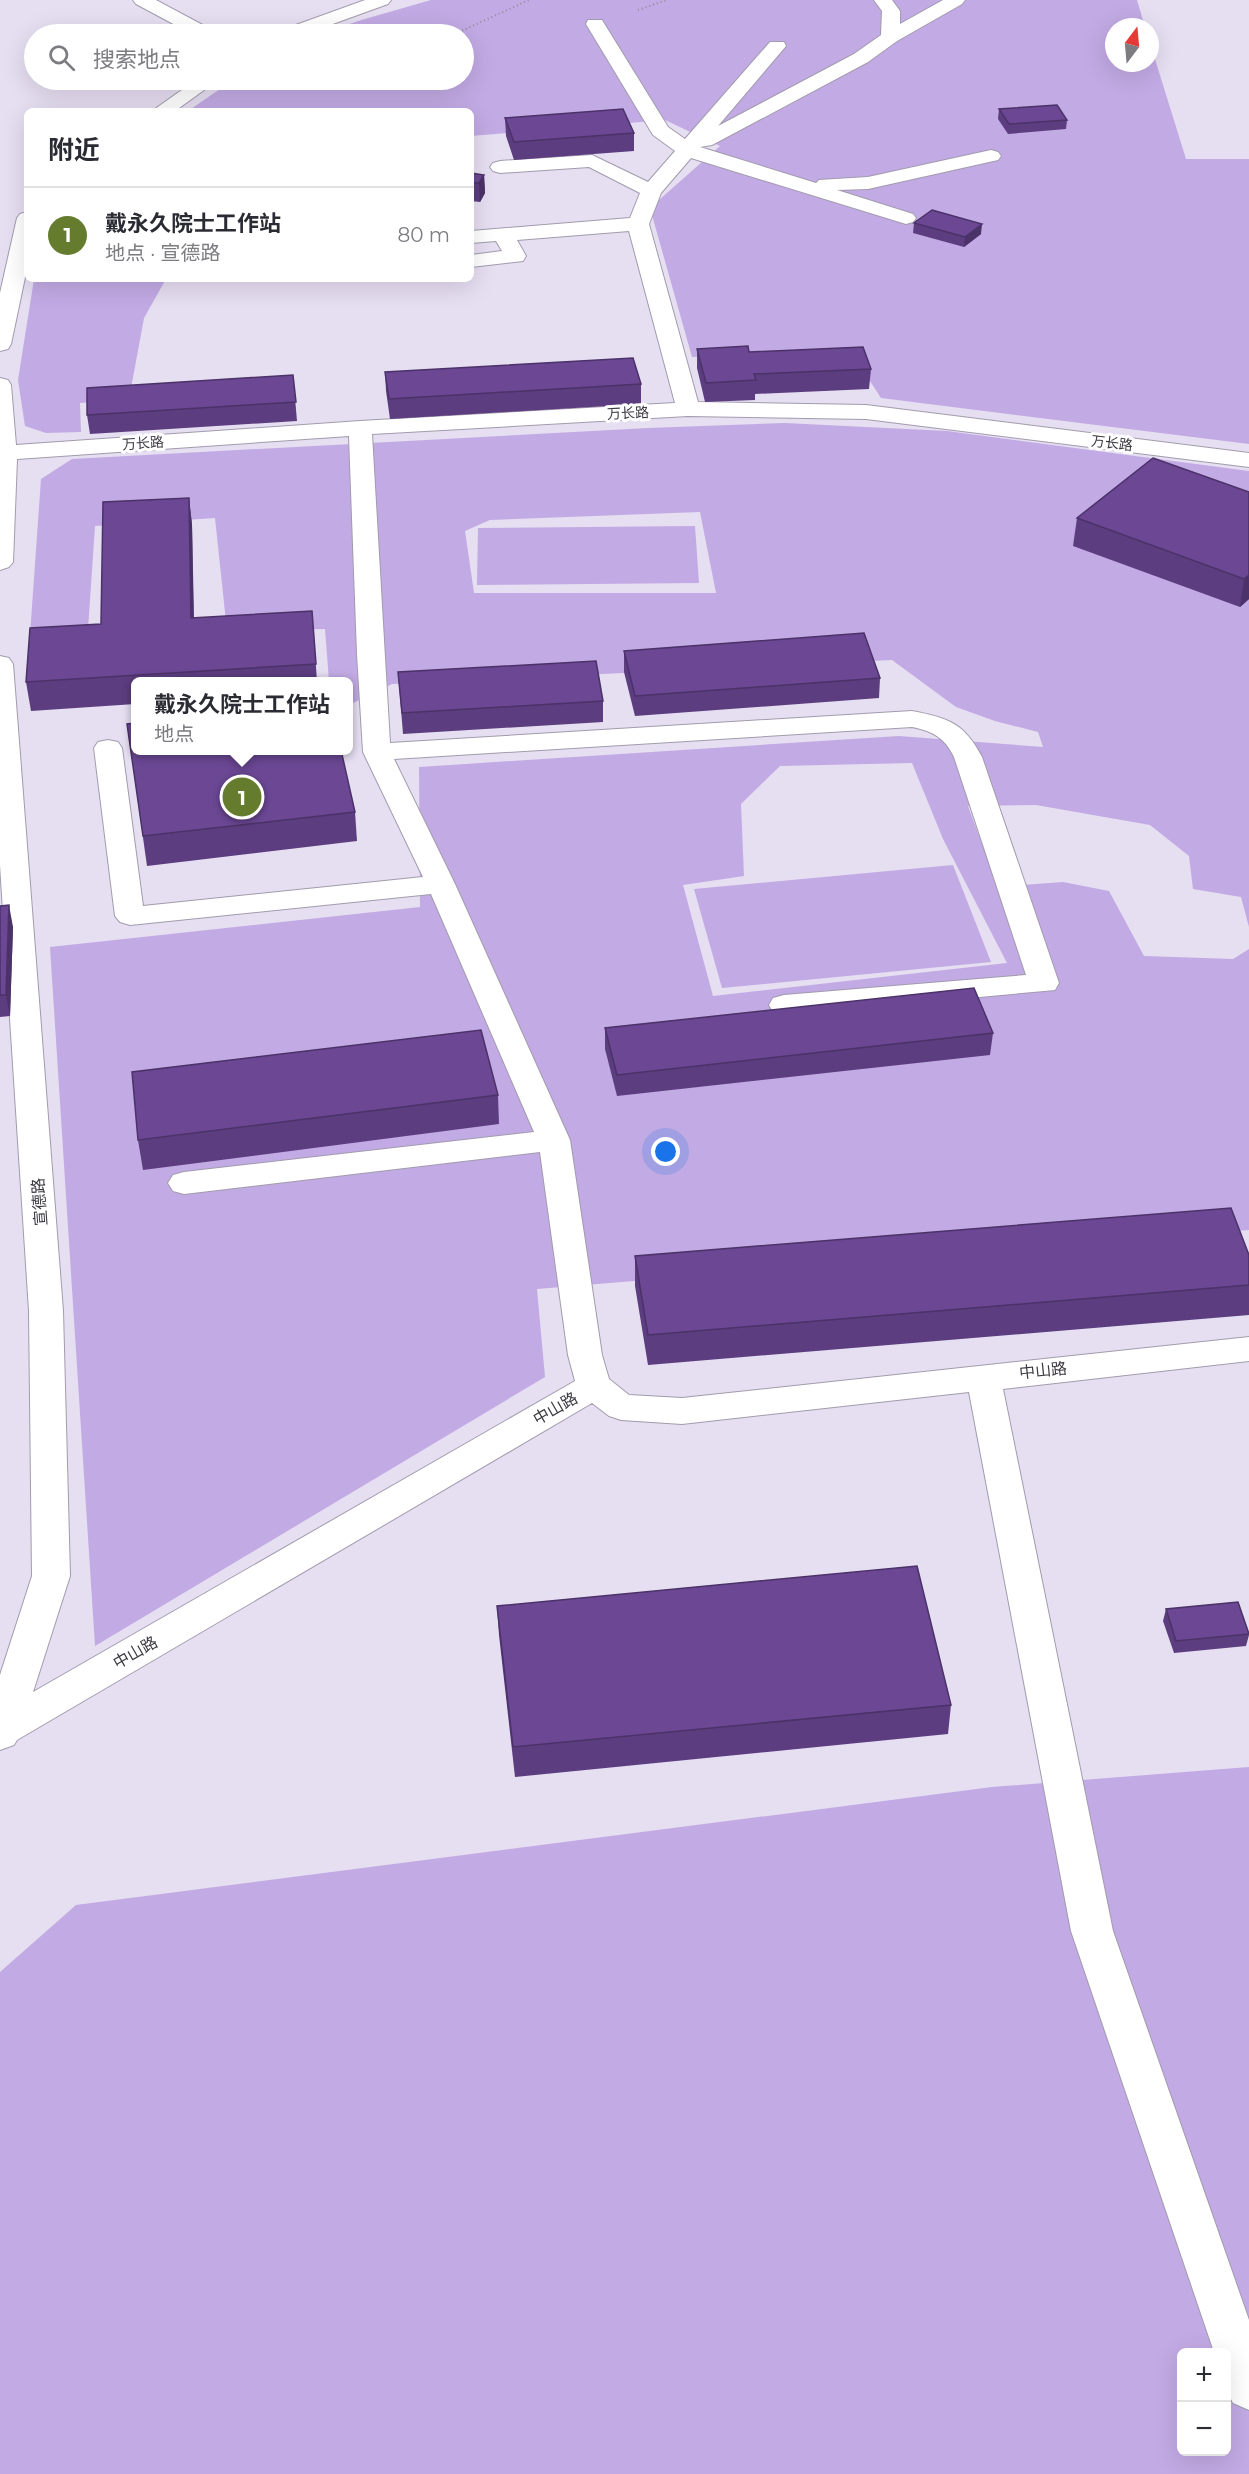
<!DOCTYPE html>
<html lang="zh">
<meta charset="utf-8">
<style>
:root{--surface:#fff;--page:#f2f2f3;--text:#2b2b33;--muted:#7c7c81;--line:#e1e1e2;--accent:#657c2e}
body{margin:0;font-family:Montserrat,"Noto Sans SC",sans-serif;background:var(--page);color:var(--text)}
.controls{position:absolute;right:18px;bottom:18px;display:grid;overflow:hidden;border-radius:9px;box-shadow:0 6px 24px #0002}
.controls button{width:54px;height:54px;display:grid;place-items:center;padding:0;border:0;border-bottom:2px solid var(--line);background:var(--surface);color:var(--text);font:30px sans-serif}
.compass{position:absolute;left:1105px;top:18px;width:54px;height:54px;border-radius:50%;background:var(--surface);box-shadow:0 6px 24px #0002;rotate:16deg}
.you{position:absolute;left:666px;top:1152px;width:21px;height:21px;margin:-15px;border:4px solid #fff;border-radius:50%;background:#1a73e8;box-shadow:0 0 0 9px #1a73e833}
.badge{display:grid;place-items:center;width:39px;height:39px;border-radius:50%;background:var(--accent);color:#fff;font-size:20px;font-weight:700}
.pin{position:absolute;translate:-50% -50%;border:3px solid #fff;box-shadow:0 2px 6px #0006}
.popup{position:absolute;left:131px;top:677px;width:222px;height:78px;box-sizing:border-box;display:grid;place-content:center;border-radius:9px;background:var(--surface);filter:drop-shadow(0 2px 4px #0005);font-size:20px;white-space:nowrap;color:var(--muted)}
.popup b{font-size:22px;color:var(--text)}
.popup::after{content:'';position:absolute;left:50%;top:100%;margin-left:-12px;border:12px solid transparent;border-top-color:var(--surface)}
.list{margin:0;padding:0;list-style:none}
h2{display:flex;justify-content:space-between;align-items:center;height:78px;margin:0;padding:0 24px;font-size:26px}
h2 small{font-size:20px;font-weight:400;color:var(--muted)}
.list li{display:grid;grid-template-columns:39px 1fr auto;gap:18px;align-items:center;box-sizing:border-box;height:96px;padding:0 24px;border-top:2px solid var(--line)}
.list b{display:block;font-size:22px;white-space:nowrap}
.list p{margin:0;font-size:20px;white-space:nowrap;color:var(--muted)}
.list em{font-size:20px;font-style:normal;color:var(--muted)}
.icon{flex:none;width:33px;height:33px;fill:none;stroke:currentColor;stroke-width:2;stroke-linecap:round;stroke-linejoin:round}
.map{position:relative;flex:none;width:1249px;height:2474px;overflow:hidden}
.search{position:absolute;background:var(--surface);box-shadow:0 6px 24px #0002;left:24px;top:24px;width:450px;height:66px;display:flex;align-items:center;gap:15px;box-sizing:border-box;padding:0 21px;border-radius:33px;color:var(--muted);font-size:22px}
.panel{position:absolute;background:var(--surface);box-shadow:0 6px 24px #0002;left:24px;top:108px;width:450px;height:174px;border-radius:9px}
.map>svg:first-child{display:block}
.green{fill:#c2aae4;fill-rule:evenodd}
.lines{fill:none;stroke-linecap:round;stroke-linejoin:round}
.minor-casing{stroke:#a29bad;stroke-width:2}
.path{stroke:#918b99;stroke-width:2;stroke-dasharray:1 3;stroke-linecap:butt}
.minor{fill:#fff;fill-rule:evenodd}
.wall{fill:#5c3d7f}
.shaded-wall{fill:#4b3268}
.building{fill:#6b4794;stroke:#4b3268;stroke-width:1.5}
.labels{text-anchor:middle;stroke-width:6;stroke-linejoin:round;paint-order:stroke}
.far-street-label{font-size:14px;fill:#3c3941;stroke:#fff}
.street-label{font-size:16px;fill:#3c3941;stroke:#fff}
</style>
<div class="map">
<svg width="1249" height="2474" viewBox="0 0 1249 2474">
<rect width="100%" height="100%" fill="#e6def1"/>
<g class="green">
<path d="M431,0H1137L1145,27H1114V63H1150V43L1186,159H1249V444L881,398L852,353L692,357L650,208L720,146L665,120L471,136V111H188L233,80H464V34H322L358,21Z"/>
<path d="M34,279H166L144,318L129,399L80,403L81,432L46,433L25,426L18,380Z"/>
<path d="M785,423L947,431L1249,471V927L1241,897L1193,889L1189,856L1150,825L1036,805L968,806L998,887L1063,882L1109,891L1144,956L1233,959L1249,949V1230L537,1289L545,1377L95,1646L50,947L420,907L419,767L899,736L1043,747L1038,732L995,721L956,707L892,660L392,684L349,705L348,682L329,681L325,629L227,631L215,518L95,526L87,644L29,649L41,479L72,459L648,428ZM700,512L716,593H474L465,531L490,520ZM912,763L943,839L1007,963L713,996L683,885L744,876L741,804L780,766Z"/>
<path d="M695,526L699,583L477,585L478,528Z"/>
<path d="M953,865L991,962L722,988L694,889Z"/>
<path d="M1249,1767V2474H0V1972L76,1905L992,1787ZM1182,2352H1226V2452H1182Z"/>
</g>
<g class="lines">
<defs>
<g id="minor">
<path d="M133,0H156L212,30L214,34H192L136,4Z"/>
<path d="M365,0H391L388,4L305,34H280L282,30Z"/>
<path d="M874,0H892L900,11V24L943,0H965L962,4L897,41L868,62L712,145L700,147L816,183L819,180L868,177L991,150L998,152L1001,156L998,160L868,189L837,190L913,214L916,218L913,222L906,224L691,158L661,193L649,224L698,402L866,405L1249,453V467L866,419L688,416L372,434L390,743L912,711C949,718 964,723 982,757L1059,983L1055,990L784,1015L773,1012L769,1005L773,998L784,995L1026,975L954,757C945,738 933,731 912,727L394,759L455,884L570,1140L602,1355L609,1379L629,1395L682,1398L1249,1337V1361L1003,1389L1113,1931L1249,2320V2410L1233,2403L1226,2389V2352H1214L1071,1931L969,1392L682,1424L621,1420L609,1416L592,1403L17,1740L14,1745L0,1750V1675L32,1576L29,1311L0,865V656L9,658L13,664L63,1311L70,1576L33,1692L575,1381L568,1355L540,1152L184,1194L173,1191L168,1183L173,1175L184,1172L534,1132L431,894L130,925L120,922L115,916L94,748L98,742L108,740L118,742L122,748L143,906L423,877L363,752L357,654L349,436L17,459L13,562L9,567L0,570V378L8,380L11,385L16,445L360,421L675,403L629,231L517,240L526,256L523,261L471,267V255L502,251L496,241L471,243V231L630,218L640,193L589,167L500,173L493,171L490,167L493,163L500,161L592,155L648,182L675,151L653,135L586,24L588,20H602L668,127L685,139L770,42H784L786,46L718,126L854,54L881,35L882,11Z"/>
<path d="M196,80H218L175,111H152Z"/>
<path d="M27,212V268L11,344L8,349L0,351V293L17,218L20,214Z"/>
</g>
</defs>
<use href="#minor" class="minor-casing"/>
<g class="path">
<path d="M638,10L667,0"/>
<path d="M455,34L529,0"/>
</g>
<use href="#minor" class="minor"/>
</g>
<g class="wall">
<path d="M999,109L1067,120L1066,129L1008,134L998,119Z"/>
<path d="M505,118L634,133V151L514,160L506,136Z"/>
<path d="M471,173L484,175L485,193L480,202L471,201Z"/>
<path d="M914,223L981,234L964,247L913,233Z"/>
<path d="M697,349L749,352L871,369L869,389L755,394V400L705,402L697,368Z"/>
<path d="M385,372L641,384V404L390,419L386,391Z"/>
<path d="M293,375L297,421L90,434L87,415Z"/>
<path d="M1249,492V599L1240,607L1073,546L1077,518Z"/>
<path d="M189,498L192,525L194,618L312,611L317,681H135V704L31,711L26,682L101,624Z"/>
<path d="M624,651L880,678L879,698L635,716L624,672Z"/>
<path d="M398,672L603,701V722L403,734Z"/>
<path d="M127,724L355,812L357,841L147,866Z"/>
<path d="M0,906L13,927L10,1016L0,1017Z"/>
<path d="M605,1028L993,1033L990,1055L617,1096L605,1049Z"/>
<path d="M498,1095L499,1124L143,1170L138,1140Z"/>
<path d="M1249,1255V1315L648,1365L635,1286V1256Z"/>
<path d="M1238,1602L1249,1635L1246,1646L1174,1653L1163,1621L1166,1609Z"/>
<path d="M497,1606L951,1705L948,1734L515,1777L499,1635Z"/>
</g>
<g class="shaded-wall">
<path d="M484,175L485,193L480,202L479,183Z"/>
<path d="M982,224L981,234L964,247L965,237Z"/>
<path d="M189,498L192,525L194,647L191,618Z"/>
<path d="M1249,575V599L1240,607L1244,579Z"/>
<path d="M9,905L13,927L10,1016L6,995Z"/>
</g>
<g class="building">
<path d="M1057,105L1067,120L1009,124L999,109Z"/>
<path d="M623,109L634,133L514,142L505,118Z"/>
<path d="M471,173L484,175L479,183H471Z"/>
<path d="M932,210L982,224L965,237L914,223Z"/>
<path d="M748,346L749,352L863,347L871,369L754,374L756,380L706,383L697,349Z"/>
<path d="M633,358L641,384L389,399L385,372Z"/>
<path d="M293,375L296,402L87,415V388Z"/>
<path d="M1153,458L1249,492V575L1244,579L1077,518Z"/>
<path d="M189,498L191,618L312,611L316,664L26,682L30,628L101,624L103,502Z"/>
<path d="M864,633L880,678L635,696L624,651Z"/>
<path d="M596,661L603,701L402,713L398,672Z"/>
<path d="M135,723V750H341L355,812L143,836L127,724Z"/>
<path d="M9,905L6,995H0V906Z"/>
<path d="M974,988L993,1033L617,1075L605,1028Z"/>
<path d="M481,1030L498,1095L138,1140L132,1072Z"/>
<path d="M1231,1208L1249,1255V1285L648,1335L635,1256Z"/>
<path d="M917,1566L951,1705L513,1747L497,1606Z"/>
<path d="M1238,1602L1249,1634L1176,1641L1166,1609Z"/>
</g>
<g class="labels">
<g class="far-street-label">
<text transform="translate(628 413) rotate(-3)" y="5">万长路</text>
<text transform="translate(143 443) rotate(-4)" y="5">万长路</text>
<text transform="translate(1112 443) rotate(7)" y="5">万长路</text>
</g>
<g class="street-label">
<text transform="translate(39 1202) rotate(-94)" y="6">宣德路</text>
<text transform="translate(1043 1370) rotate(-6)" y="6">中山路</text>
<text transform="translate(555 1408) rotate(-30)" y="6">中山路</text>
<text transform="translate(135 1652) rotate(-30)" y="6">中山路</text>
</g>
</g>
</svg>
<div class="controls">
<button>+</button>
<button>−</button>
</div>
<svg class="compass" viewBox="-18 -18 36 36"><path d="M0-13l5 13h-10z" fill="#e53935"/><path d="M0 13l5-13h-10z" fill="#7c7c81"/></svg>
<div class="you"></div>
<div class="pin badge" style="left:242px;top:797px">1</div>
<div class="popup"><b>戴永久院士工作站</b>地点</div>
<div class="search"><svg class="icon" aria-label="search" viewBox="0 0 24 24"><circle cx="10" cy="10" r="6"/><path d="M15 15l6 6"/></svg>搜索地点</div>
<section class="panel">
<h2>附近<small></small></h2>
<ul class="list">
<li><span class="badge">1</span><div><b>戴永久院士工作站</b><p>地点 · 宣德路</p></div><em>80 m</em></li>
</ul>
</section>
</div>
